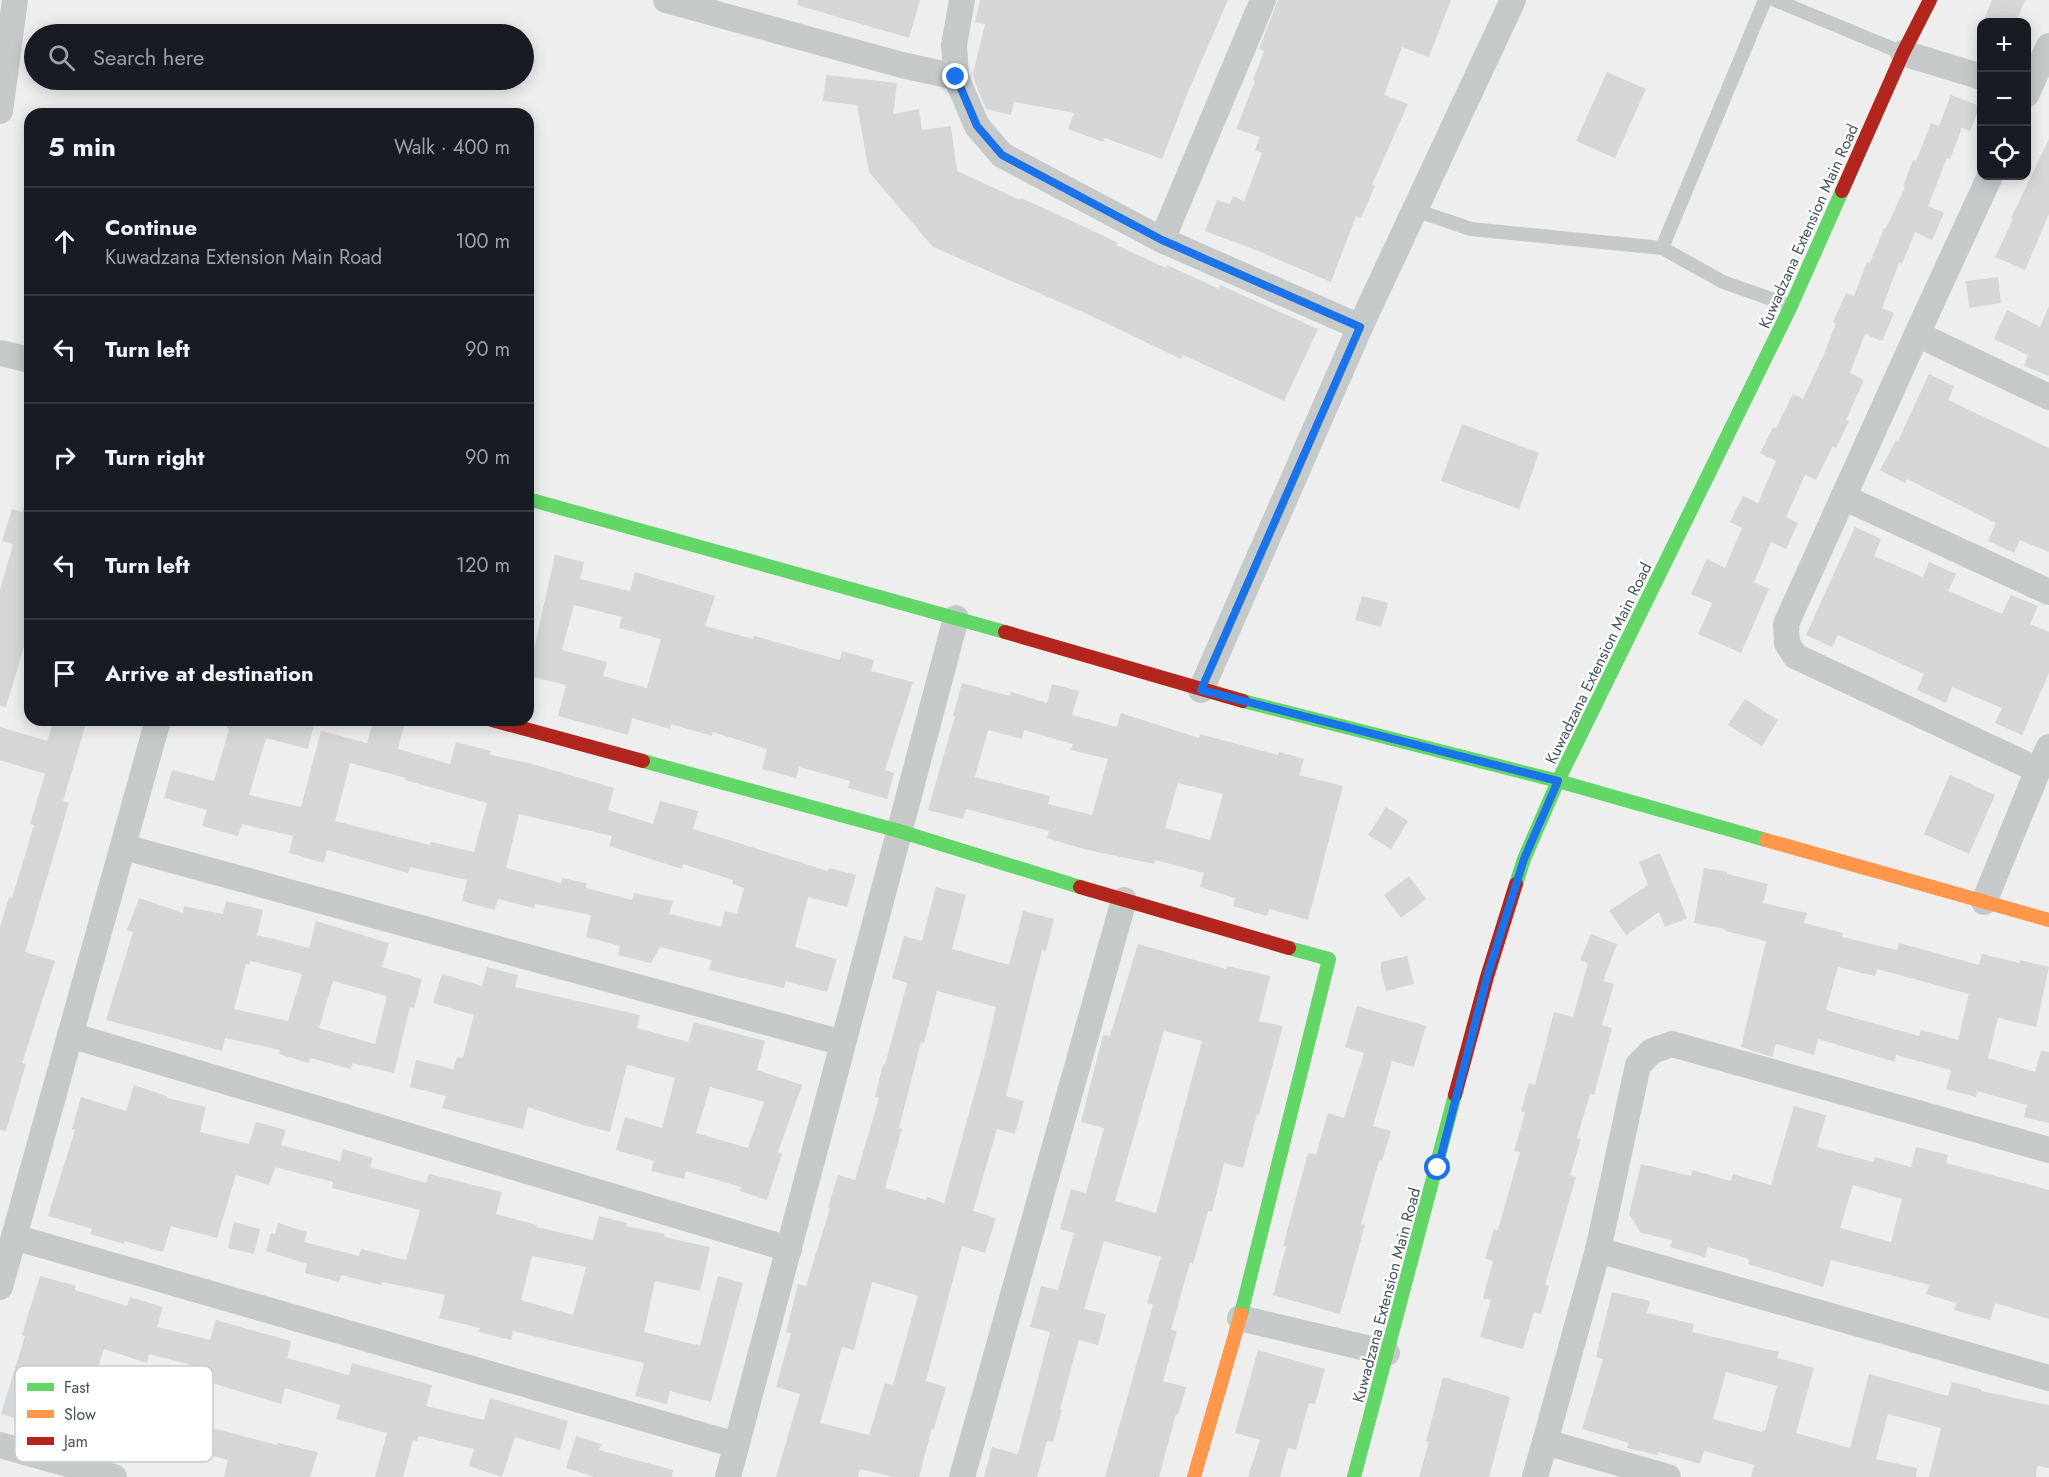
<!DOCTYPE html>
<meta charset="utf-8">
<style>
:root{--surface:#171b24;--page:#242831;--text:#f1f3f6;--muted:#9ea1a6;--line:#363941}
body{margin:0;font-family:Jost,sans-serif;background:var(--page);color:var(--text)}
.controls{position:absolute;right:18px;top:18px;display:grid;overflow:hidden;border-radius:12px;box-shadow:0 3px 15px #0003}
.controls button{width:54px;height:54px;display:grid;place-items:center;padding:0;border:0;border-bottom:2px solid var(--line);background:var(--surface);color:var(--text);font:30px sans-serif}
.stop{position:absolute;width:18px;height:18px;margin:-14px;border:4px solid #1a73e8;border-radius:50%;background:#fff}
.stop.end{background:#1a73e8;border-color:#fff;box-shadow:0 2px 6px #0008}
.list{margin:0;padding:0;list-style:none}
h2{display:flex;justify-content:space-between;align-items:center;height:78px;margin:0;padding:0 24px;font-size:26px}
h2 small{font-size:20px;font-weight:400;color:var(--muted)}
.list li{display:grid;grid-template-columns:39px 1fr auto;gap:18px;align-items:center;box-sizing:border-box;height:108px;padding:0 24px;border-top:2px solid var(--line)}
.list b{display:block;font-size:22px;white-space:nowrap}
.list p{margin:0;font-size:20px;white-space:nowrap;color:var(--muted)}
.list em{font-size:20px;font-style:normal;color:var(--muted)}
.icon{flex:none;width:33px;height:33px;fill:none;stroke:currentColor;stroke-width:2;stroke-linecap:round;stroke-linejoin:round}
.map{position:relative;flex:none;width:2049px;height:1477px;overflow:hidden}
.search{position:absolute;background:var(--surface);box-shadow:0 3px 15px #0003;left:24px;top:24px;width:510px;height:66px;display:flex;align-items:center;gap:15px;box-sizing:border-box;padding:0 21px;border-radius:33px;color:var(--muted);font-size:22px}
.panel{position:absolute;background:var(--surface);box-shadow:0 3px 15px #0003;left:24px;top:108px;width:510px;height:618px;border-radius:18px}
.map>svg:first-child{display:block}
.building{fill:#d5d6d7;fill-rule:evenodd}
.lines{fill:none;stroke-linecap:round;stroke-linejoin:round}
.lane{stroke:#c6c9ca;stroke-width:14}
.street{stroke:#c6c9ca;stroke-width:26}
.fast{stroke:#63d668;stroke-width:14}
.slow{stroke:#ff974d;stroke-width:14}
.jam{stroke:#b3261e;stroke-width:14}
.route{stroke:#1a73e8;stroke-width:8}
.labels{text-anchor:middle;stroke-width:4.5;stroke-linejoin:round;paint-order:stroke}
.street-label{font-size:16px;fill:#46545a;stroke:#fff}
.key{fill:#fff;stroke:#c8ccce;stroke-width:1.5}
.key-label{font-size:16px;fill:#46545a}
</style>
<div class="map">
<svg width="2049" height="1477" viewBox="0 0 2049 1477">
<rect width="100%" height="100%" fill="#efeeee"/>
<g class="building">
<path d="M798,0H920L909,38L797,5Z"/>
<path d="M980,0H1228L1188,92L1162,159L1105,138L1103,142L1068,129L1074,113L1014,102L1011,115L986,109L976,85L973,74L985,24L975,22Z"/>
<path d="M1278,0H1451L1429,57L1402,47L1384,95L1408,104L1372,185L1375,186L1361,218L1356,216L1331,282L1256,250L1205,231L1217,200L1230,204L1233,196L1244,201L1262,153L1255,150L1260,137L1236,129L1255,81L1253,80L1264,51L1259,49Z"/>
<path d="M1992,0H2025L2016,22H1983Z"/>
<path d="M1607,72L1646,89L1615,158L1576,141Z"/>
<path d="M826,75L897,83L893,114L919,109L922,130L951,126L957,171L1020,200L1021,198L1070,220L1118,243L1116,245L1166,268L1167,265L1219,289L1220,285L1318,329L1284,401L1183,355L1181,359L1085,313L933,247L869,172L857,105L823,101Z"/>
<path d="M1951,95L1980,106L1970,131L1962,128L1950,159L1947,158L1928,206L1944,213L1932,240L1915,232L1902,264L1899,263L1882,308L1894,313L1882,341L1865,334L1850,373L1864,380L1846,420L1849,421L1836,448L1833,446L1816,480L1805,475L1786,517L1798,523L1786,549L1771,542L1754,582L1769,589L1741,653L1698,634L1712,603L1691,594L1707,559L1725,568L1742,528L1730,522L1743,496L1758,503L1776,461L1760,453L1773,427L1776,428L1793,394L1803,399L1824,354L1836,323L1833,322L1846,293L1854,296L1867,262L1870,263L1884,228H1886L1905,187L1903,186L1913,160L1916,161L1931,123L1939,126Z"/>
<path d="M2049,139V214L2025,270L1995,257L2013,219L2011,218Z"/>
<path d="M1998,277L2001,303L1969,308L1966,281Z"/>
<path d="M2049,306V376L2024,366L2028,355L1994,339L2007,310L2040,327Z"/>
<path d="M1929,374L1954,386L1948,400L2049,448V552L2020,540L2014,553L1988,541L1996,523L1907,479L1905,483L1880,470L1896,440L1898,441Z"/>
<path d="M1462,424L1539,453L1519,509L1441,481Z"/>
<path d="M24,508L30,509V626L6,707L0,706V590L13,544L2,541L12,509L22,512Z"/>
<path d="M1855,527L1881,539L1874,556L1923,577L1929,562L1956,574L1948,591L2002,614L2011,595L2038,606L2030,624L2049,632V673L2022,735L1995,723L2002,708L1952,687L1946,703L1917,690L1924,674L1838,635L1832,647L1806,635Z"/>
<path d="M555,555L584,562L580,579L630,591L635,572L715,596L705,626L753,639L754,636L840,660L842,651L874,660L871,671L913,682L885,770L894,773L887,799L848,788L850,781L799,767L796,778L762,769L767,749L713,732L712,736L671,724L670,729L632,718L628,735L558,716L566,685L528,676ZM574,605L622,617L619,628L661,639L647,688L603,676L607,662L562,650Z"/>
<path d="M1362,596L1388,603L1381,627L1355,620Z"/>
<path d="M962,683L1010,696L1011,692L1047,703L1052,684L1079,691L1072,715L1117,727L1121,713L1199,738L1200,734L1278,755L1279,752L1304,759L1299,775L1343,786L1308,920L1269,909L1267,916L1233,906L1235,898L1200,887L1204,873L1155,860L1154,864L1084,849L1047,838L1049,831L966,809L963,819L928,810L955,716H953ZM988,730L1022,739L1024,730L1073,744L1071,750L1108,759L1092,815L1048,804L1050,796L975,777ZM1178,783L1223,794L1210,840L1165,828Z"/>
<path d="M1745,699L1778,720L1762,746L1728,725Z"/>
<path d="M54,720H87L63,801L69,803L25,952L55,961L22,1063L26,1064L6,1131L0,1130V927L9,897L12,898L34,825L30,824L45,774L0,760V727L47,741Z"/>
<path d="M228,720H315L308,749L266,738L249,795L301,807L321,731L367,743L374,720H382L404,726L398,749L450,764L456,742L491,751L490,755L529,763L614,788L608,810L653,824L660,801L698,811L693,829L828,871L829,868L856,875L847,907L808,897L795,947L837,959L827,992L786,981L784,988L709,970L712,960L660,947L651,963L618,955L620,946L586,937L591,915L535,904L534,908L498,899L495,910L462,901L467,880L410,867L408,873L327,850L324,863L289,853L293,836L242,824L238,836L202,826L207,810L164,798L172,770L214,781L229,729L227,728ZM350,763L406,778L405,780L487,803L474,852L431,842L430,845L335,821ZM519,814L612,836L609,846L682,869L683,864L733,880L732,884L744,888L737,914L725,911L721,927L669,914L673,901L634,893L632,900L586,888L587,883L562,878L561,883L506,868Z"/>
<path d="M1950,775L1995,795L1969,854L1924,834Z"/>
<path d="M1386,807L1408,821L1391,849L1368,835Z"/>
<path d="M1660,853L1687,918L1665,927L1659,912L1626,935L1609,911L1648,885L1639,862Z"/>
<path d="M1704,868L1727,872V874L1768,884L1763,903L1807,913L1804,923L1843,933L1842,937L1897,950L1899,943L1979,965L1982,954L2020,963V960L2049,967L2036,1027L1998,1018L1988,1058L2035,1072L2041,1051L2049,1052V1123L2024,1117L2027,1105L1977,1091L1976,1097L1946,1089L1951,1070L1896,1055L1895,1062L1818,1039L1814,1055L1776,1044L1772,1057L1741,1047L1766,941L1725,931L1726,929L1694,923ZM1838,967L1875,976L1877,969L1969,994L1958,1040L1921,1030L1919,1036L1826,1010Z"/>
<path d="M1409,876L1426,899L1401,918L1384,895Z"/>
<path d="M936,887L966,895L952,949L1009,965L1023,911L1054,919L1046,951L1042,950L1006,1096L1024,1101L1015,1134L997,1129L973,1211L996,1218L985,1253L962,1246L926,1381L946,1387L934,1429L932,1428L919,1477H894L860,1469L858,1477H776L800,1394L776,1387L791,1333L786,1332L798,1284L806,1286L830,1208L828,1207L838,1175L855,1180L879,1098L875,1097L883,1064L885,1065L907,983L892,978L904,936L922,941ZM937,991L996,1007L983,1063L944,1203L927,1197L926,1200L885,1188L902,1129L899,1128L921,1042L924,1043ZM872,1282L918,1296L893,1385L885,1383L869,1435L820,1423L842,1347L854,1350Z"/>
<path d="M139,898L183,913L184,906L223,914L226,901L263,910L257,935L309,948L316,921L389,943L382,967L422,979L414,1008L410,1007L394,1073L352,1063L351,1069L310,1058L309,1063L279,1054L280,1050L225,1038L222,1051L106,1020L133,932L127,930ZM250,961L302,974L288,1021L234,1009L246,964L249,965ZM333,981L387,996L375,1044L319,1028Z"/>
<path d="M1591,934L1617,944L1603,981L1614,984L1602,1025L1612,1028L1594,1095L1590,1094L1577,1138L1581,1139L1570,1175L1576,1177L1545,1285L1549,1286L1541,1314L1534,1312L1523,1349L1480,1337L1491,1300L1483,1298L1493,1261L1485,1259L1494,1229L1498,1230L1520,1152L1514,1151L1525,1113L1521,1111L1529,1083L1535,1085L1554,1012L1573,1017L1588,963L1580,960Z"/>
<path d="M1138,944L1226,969L1227,966L1270,976L1259,1021L1283,1026L1259,1115L1257,1114L1243,1168L1224,1163L1212,1212L1208,1211L1193,1264L1190,1263L1171,1330L1177,1331L1163,1381L1186,1387L1178,1415L1176,1414L1159,1477H1105L1153,1305L1147,1303L1161,1257L1104,1241L1084,1309L1106,1314L1098,1345L1079,1340L1060,1409L1062,1410L1053,1442L1047,1441L1037,1477H984L992,1447L1018,1454L1050,1332L1030,1327L1041,1286L1058,1290L1074,1233L1060,1229L1071,1189L1086,1193L1104,1128L1081,1122L1103,1035L1110,1036ZM1164,1031L1202,1041L1156,1213L1115,1201Z"/>
<path d="M1407,956L1414,984L1386,991L1381,972V962Z"/>
<path d="M487,967L518,975L515,987L640,1015L637,1028L688,1042L694,1022L765,1041L757,1070L802,1085L778,1152L782,1154L767,1200L740,1191L741,1187L686,1171L684,1179L651,1171L654,1161L616,1150L625,1117L662,1128L675,1078L627,1065L610,1132L583,1125L528,1107L523,1129L442,1108L446,1096L410,1087L416,1060L453,1069L457,1057L463,1058L474,1015L433,1003L442,974L482,986ZM710,1087L764,1102L748,1148L696,1133Z"/>
<path d="M1357,1006L1426,1026L1414,1067L1392,1061L1373,1126L1391,1131L1382,1161L1379,1160L1361,1224L1365,1225L1340,1314L1273,1295L1286,1247L1283,1246L1308,1153L1316,1155L1328,1113L1344,1118L1364,1053L1345,1047Z"/>
<path d="M134,1085L167,1096V1098L206,1107L200,1132L249,1144L256,1122L286,1130L281,1145L340,1161L343,1149L373,1158L370,1167L426,1183L429,1174L502,1192L496,1214L537,1225L536,1227L593,1240L599,1216L627,1223L626,1226L665,1234L664,1237L710,1247L700,1291L655,1281L644,1332L696,1345V1344L700,1345L718,1276L743,1283L711,1402L670,1391L667,1404L635,1396L644,1363L513,1331L511,1340L479,1332L480,1328L439,1318L445,1295L382,1282L381,1285L341,1275L339,1282L305,1273L307,1264L266,1251L271,1233L275,1234L278,1223L307,1232L304,1242L359,1256L361,1249L406,1260L420,1210L332,1188L333,1182L275,1167L269,1185L236,1175L217,1238L171,1226L163,1252L125,1241L124,1244L90,1234L92,1229L48,1216L75,1130L72,1129L81,1097L126,1111ZM532,1256L586,1267L573,1315L521,1300Z"/>
<path d="M1794,1106L1826,1115L1817,1147L1873,1162L1875,1157L1911,1167L1916,1147L1948,1155L1946,1163L2049,1190V1319L1995,1303L1990,1320L1954,1310L1957,1303L1926,1294L1929,1285L1831,1260L1823,1287L1748,1264L1749,1259L1708,1247L1705,1257L1670,1247L1672,1240L1641,1233L1629,1214L1641,1164L1691,1176L1692,1170L1731,1181L1733,1174L1771,1185ZM1853,1185L1902,1199L1891,1242L1840,1228Z"/>
<path d="M234,1222L260,1229L254,1254L228,1248Z"/>
<path d="M40,1276L76,1286L75,1290L127,1306L130,1297L163,1307L157,1327L210,1340L216,1320L291,1341L287,1358L349,1375L352,1363L432,1385L426,1406L484,1420L490,1398L568,1421L560,1450L515,1437L502,1477L469,1466L474,1449L419,1436L417,1441L413,1440L403,1477H375L387,1433L336,1419L340,1405L285,1388L281,1404L199,1379L203,1368L149,1354L147,1363L104,1349L88,1398L151,1418L154,1409L180,1416L179,1419L277,1445L278,1443L318,1452L310,1477H224L228,1460L125,1433L124,1436L81,1423L76,1438L49,1430V1428L1,1414L25,1336L22,1335Z"/>
<path d="M1612,1292L1650,1301L1647,1313L1694,1324L1692,1332L1779,1352L1777,1358L1814,1368L1796,1433L1850,1448L1869,1374L1948,1396L1952,1382L1981,1389V1391L2049,1405V1468L2037,1466L2036,1477H1929L1941,1428L1888,1414L1876,1459L1917,1468L1916,1477H1751L1754,1465L1704,1451L1700,1464L1658,1452L1657,1455L1627,1448L1629,1443L1582,1429L1603,1359L1596,1357ZM1726,1372L1777,1386L1765,1431L1762,1430V1432L1713,1419Z"/>
<path d="M1258,1350L1325,1369L1315,1404L1309,1403L1296,1450L1288,1448L1280,1477H1248L1260,1440L1235,1433Z"/>
<path d="M1443,1377L1510,1397L1489,1477H1419L1429,1442L1426,1441Z"/>
<path d="M576,1436L601,1444L599,1450L673,1470L672,1477H594L566,1468Z"/>
</g>
<g class="lines">
<g class="lane">
<path d="M1765,0L1662,248L1723,282L1791,306"/>
<path d="M1775,0L1903,53"/>
<path d="M1415,210L1471,229L1662,248"/>
</g>
<g class="street">
<path d="M666,0L902,65L956,77"/>
<path d="M962,0L954,45L956,77L977,126L1002,155L1162,240L1360,327"/>
<path d="M1903,53L1982,77"/>
<path d="M2026,95L2049,46"/>
<path d="M0,111L15,0"/>
<path d="M1162,240L1263,0"/>
<path d="M1917,334L1990,176"/>
<path d="M0,353L30,360"/>
<path d="M1843,497L2049,592"/>
<path d="M1201,690L1360,327L1513,0"/>
<path d="M2038,770L2049,747"/>
<path d="M124,847L843,1043"/>
<path d="M1984,902L2038,770L1795,656L1787,643L1786,624L1917,334L2049,397"/>
<path d="M70,1035L789,1249"/>
<path d="M14,1237L736,1445"/>
<path d="M1598,1250L2049,1378"/>
<path d="M0,1287L158,720"/>
<path d="M1240,1318L1387,1353"/>
<path d="M1545,1442L1598,1250L1638,1065L1652,1051L1672,1044L2049,1150"/>
<path d="M0,1445L114,1477"/>
<path d="M728,1477L956,618"/>
<path d="M962,1477L1124,900"/>
<path d="M1535,1477L1545,1442L1668,1477"/>
</g>
<g class="fast">
<path d="M528,499L1005,632"/>
<path d="M1243,701L1558,781L1766,840"/>
<path d="M643,761L899,831L1080,887"/>
<path d="M1516,884L1524,859L1558,781L1791,306L1842,191"/>
<path d="M1241,1314L1329,959L1289,948"/>
<path d="M1354,1477L1455,1095"/>
</g>
<g class="slow">
<path d="M1766,840L2049,920"/>
<path d="M1194,1477L1241,1314"/>
</g>
<g class="jam">
<path d="M1842,191L1903,53L1930,0"/>
<path d="M1005,632L1243,701"/>
<path d="M492,720L643,761"/>
<path d="M1080,887L1289,948"/>
<path d="M1455,1095L1487,977L1516,884"/>
</g>
</g>
<g class="lines">
<path class="route" d="M956,77L977,126L1002,155L1162,240L1360,327L1201,690L1558,781L1524,859L1487,977L1438,1168"/>
</g>
<g class="labels">
<g class="street-label">
<text transform="translate(1808 226) rotate(-66)" y="6">Kuwadzana Extension Main Road</text>
<text transform="translate(1598 663) rotate(-64)" y="6">Kuwadzana Extension Main Road</text>
<text transform="translate(1386 1295) rotate(-75)" y="6">Kuwadzana Extension Main Road</text>
</g>
</g>
<rect x="15" y="1366" width="198" height="96" rx="9" class="key"/>
<rect x="27" y="1383" width="27" height="8" fill="#63d668"/>
<rect x="27" y="1410" width="27" height="8" fill="#ff974d"/>
<rect x="27" y="1437" width="27" height="8" fill="#b3261e"/>
<g class="key-label">
<text x="64" y="1393">Fast</text>
<text x="64" y="1420">Slow</text>
<text x="64" y="1447">Jam</text>
</g>
</svg>
<div class="controls">
<button>+</button>
<button>−</button>
<button><svg class="icon" aria-label="locate" viewBox="0 0 24 24"><circle cx="12" cy="12" r="6"/><path d="M12 2v4M12 18v4M2 12h4M18 12h4"/></svg></button>
</div>
<div class="stop" style="left:1438px;top:1168px"></div>
<div class="stop end" style="left:956px;top:77px"></div>
<div class="search"><svg class="icon" aria-label="search" viewBox="0 0 24 24"><circle cx="10" cy="10" r="6"/><path d="M15 15l6 6"/></svg>Search here</div>
<section class="panel">
<h2>5 min<small>Walk · 400 m</small></h2>
<ul class="list">
<li><svg class="icon" aria-label="ahead" viewBox="0 0 24 24"><path d="M12 20V5M6 11l6-6 6 6"/></svg><div><b>Continue</b><p>Kuwadzana Extension Main Road</p></div><em>100 m</em></li>
<li><svg class="icon" aria-label="left" viewBox="0 0 24 24"><path d="M17 20v-9H6M10 6l-5 5 5 5"/></svg><div><b>Turn left</b></div><em>90 m</em></li>
<li><svg class="icon" aria-label="right" viewBox="0 0 24 24"><path d="M7 20v-9h11M14 6l5 5-5 5"/></svg><div><b>Turn right</b></div><em>90 m</em></li>
<li><svg class="icon" aria-label="left" viewBox="0 0 24 24"><path d="M17 20v-9H6M10 6l-5 5 5 5"/></svg><div><b>Turn left</b></div><em>120 m</em></li>
<li><svg class="icon" aria-label="arrive" viewBox="0 0 24 24"><path d="M6 21V4h12l-3 4 3 4H6"/></svg><div><b>Arrive at destination</b></div></li>
</ul>
</section>
</div>
